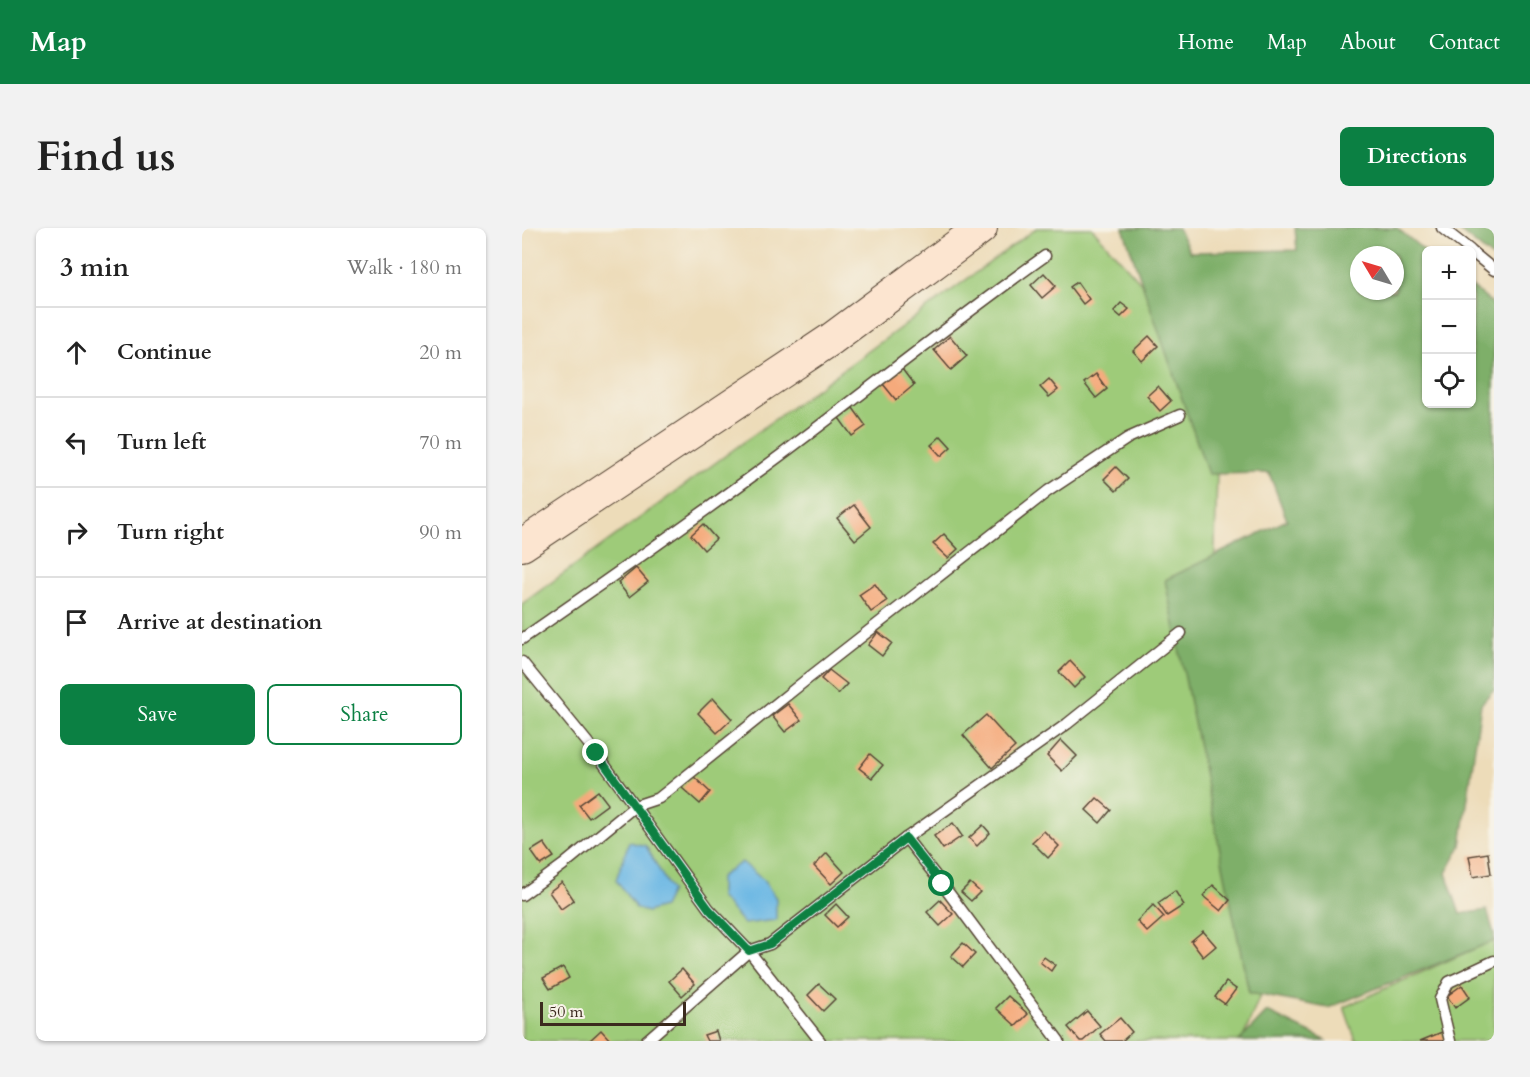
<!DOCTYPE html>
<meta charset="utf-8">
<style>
:root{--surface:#fff;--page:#f2f2f2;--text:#222;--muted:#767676;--line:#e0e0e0;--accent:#0b8043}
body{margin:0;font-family:Cardo,serif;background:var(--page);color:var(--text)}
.controls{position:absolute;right:18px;top:18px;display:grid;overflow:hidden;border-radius:9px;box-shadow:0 2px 4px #0004}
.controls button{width:54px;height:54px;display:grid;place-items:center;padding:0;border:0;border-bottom:2px solid var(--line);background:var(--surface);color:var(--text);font:30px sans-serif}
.compass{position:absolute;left:828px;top:18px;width:54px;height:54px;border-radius:50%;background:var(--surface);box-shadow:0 2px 4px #0004;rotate:308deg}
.scale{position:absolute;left:18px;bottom:15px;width:146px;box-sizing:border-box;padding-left:6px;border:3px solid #3b2a1e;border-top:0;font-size:16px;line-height:21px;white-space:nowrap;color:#3b2a1e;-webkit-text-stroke:4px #f7f3e8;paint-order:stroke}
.stop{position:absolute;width:18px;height:18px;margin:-14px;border:4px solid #0b8043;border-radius:50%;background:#fff}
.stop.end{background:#0b8043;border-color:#fff;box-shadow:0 2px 6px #0008}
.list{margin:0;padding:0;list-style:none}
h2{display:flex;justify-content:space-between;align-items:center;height:78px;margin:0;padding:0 24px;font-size:26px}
h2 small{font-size:20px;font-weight:400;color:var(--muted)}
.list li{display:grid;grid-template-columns:39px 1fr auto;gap:18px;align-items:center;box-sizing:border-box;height:90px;padding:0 24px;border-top:2px solid var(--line)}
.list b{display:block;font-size:22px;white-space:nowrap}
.list em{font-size:20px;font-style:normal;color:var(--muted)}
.actions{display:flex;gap:12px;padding:18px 24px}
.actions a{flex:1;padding:14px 0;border:2px solid var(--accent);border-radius:9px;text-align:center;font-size:21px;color:var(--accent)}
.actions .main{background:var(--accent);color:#fff}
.icon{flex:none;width:33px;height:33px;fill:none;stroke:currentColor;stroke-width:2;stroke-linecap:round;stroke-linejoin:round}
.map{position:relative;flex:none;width:972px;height:813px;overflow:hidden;border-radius:9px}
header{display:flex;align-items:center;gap:36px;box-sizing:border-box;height:84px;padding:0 30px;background:var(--accent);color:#fff}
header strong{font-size:28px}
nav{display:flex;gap:33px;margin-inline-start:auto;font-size:21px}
.intro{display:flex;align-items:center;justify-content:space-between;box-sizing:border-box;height:144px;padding:0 36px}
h1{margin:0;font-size:42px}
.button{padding:15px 27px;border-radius:9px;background:var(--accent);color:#fff;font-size:21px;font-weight:700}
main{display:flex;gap:36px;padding:0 36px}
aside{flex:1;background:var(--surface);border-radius:9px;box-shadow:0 2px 4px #0004}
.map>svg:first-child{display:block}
.green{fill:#9ecb79;stroke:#6c7a4c;stroke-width:1.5}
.forest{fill:#7eaf69;stroke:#5c6c44;stroke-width:1.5;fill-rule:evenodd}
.water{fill:#6bb7e4;stroke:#537081;stroke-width:1.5}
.building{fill:#f5aa7b}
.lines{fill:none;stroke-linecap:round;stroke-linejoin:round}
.lane-casing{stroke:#564535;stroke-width:13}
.secondary-casing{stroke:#564535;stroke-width:34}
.lane{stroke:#fff;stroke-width:10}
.secondary{stroke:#fce5d0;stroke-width:32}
.route{stroke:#0b8043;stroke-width:8}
</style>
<header>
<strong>Map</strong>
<nav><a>Home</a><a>Map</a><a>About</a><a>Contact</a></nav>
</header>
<div class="intro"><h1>Find us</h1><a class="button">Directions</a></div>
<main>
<aside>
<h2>3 min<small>Walk · 180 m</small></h2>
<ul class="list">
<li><svg class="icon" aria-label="ahead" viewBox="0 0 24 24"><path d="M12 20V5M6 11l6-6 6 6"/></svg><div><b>Continue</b></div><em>20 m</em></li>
<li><svg class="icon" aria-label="left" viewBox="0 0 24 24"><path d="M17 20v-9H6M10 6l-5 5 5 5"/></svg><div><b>Turn left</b></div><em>70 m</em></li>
<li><svg class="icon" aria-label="right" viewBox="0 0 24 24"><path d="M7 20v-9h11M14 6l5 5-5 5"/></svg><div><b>Turn right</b></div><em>90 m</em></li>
<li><svg class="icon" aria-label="arrive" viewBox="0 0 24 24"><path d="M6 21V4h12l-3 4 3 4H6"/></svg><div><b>Arrive at destination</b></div></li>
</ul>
<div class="actions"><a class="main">Save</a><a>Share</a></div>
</aside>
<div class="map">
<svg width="972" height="813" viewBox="0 0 972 813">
<rect width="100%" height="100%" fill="#f7f3e8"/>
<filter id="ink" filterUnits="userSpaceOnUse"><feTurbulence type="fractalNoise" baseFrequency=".0167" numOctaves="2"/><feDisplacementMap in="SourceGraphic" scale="12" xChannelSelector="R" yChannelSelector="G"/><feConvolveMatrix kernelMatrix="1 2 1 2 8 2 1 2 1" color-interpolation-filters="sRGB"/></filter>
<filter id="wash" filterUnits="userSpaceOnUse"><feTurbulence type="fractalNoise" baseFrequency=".008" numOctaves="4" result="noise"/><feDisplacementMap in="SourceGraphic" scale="24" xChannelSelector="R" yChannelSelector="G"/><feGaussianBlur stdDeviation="1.35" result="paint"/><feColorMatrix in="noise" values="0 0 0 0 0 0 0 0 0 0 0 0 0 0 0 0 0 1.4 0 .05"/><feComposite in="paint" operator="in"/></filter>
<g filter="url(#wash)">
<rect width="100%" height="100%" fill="#eddcb9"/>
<g class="green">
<path d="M515,0H570L629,66L696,208L689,465L741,760L720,813H0V376Z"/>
<path d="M972,712V813H834L822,779Z"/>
</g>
<g class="forest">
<path d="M601,0H656L668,24L775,22L773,0H875L904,24V176H950V59L972,77V461L959,476L939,618L924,645L938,686L965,682L972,706V713L806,780L727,765L643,352L765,292L747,245L686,246ZM837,27H873V63H837Z"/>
<path d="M934,0H972V31Z"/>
<path d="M745,784L805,813H717Z"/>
</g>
<g class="water">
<path d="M107,614L124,618L149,663L141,679L125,684L114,680L94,652Z"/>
<path d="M220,634L241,652L254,670V692L222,696L198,669V649Z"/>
</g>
<g id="blocks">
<g class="building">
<path d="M522,45L534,58L520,70L509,57Z"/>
<path d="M555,54L567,71L561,76L548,59Z"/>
<path d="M599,75L607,81L599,89L592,83Z"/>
<path d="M428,108L445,128L429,142L412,122Z"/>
<path d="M627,108L636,118L620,133L611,123Z"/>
<path d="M380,141L392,157L374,172L361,156Z"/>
<path d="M574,146L585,161L574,170L562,155Z"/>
<path d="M527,151L536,162L527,169L518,159Z"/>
<path d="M636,158L649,173L638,183L625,168Z"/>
<path d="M331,180L344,198L330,208L317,190Z"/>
<path d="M419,208L429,219L419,228L409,217Z"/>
<path d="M594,239L606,251L594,263L582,251Z"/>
<path d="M332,277L349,299L333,312L315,290Z"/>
<path d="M181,296L194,311L182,322L169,307Z"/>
<path d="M422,306L436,321L426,330L411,316Z"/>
<path d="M114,340L126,354L107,369L96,355Z"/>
<path d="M353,356L365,373L349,384L337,367Z"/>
<path d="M356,404L370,415L360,428L346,417Z"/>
<path d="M548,433L563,449L552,460L537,444Z"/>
<path d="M307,442L325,456L316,466L299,451Z"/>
<path d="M191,470L210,491L195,505L176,485Z"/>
<path d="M266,476L279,492L263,504L250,488Z"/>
<path d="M464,487L493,519L470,540L441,507Z"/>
<path d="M539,512L555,528L540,543L525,528Z"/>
<path d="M348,526L361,537L350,550L337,540Z"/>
<path d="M171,548L188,564L178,576L160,560Z"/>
<path d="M76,563L86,576L67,590L57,577Z"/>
<path d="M575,570L589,582L578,595L564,582Z"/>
<path d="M431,595L440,608L421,621L412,608Z"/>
<path d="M461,597L468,605L455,618L447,610Z"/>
<path d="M522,603L537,618L526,630L510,614Z"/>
<path d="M22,615L32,629L19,637L9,623Z"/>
<path d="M305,625L322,644L309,656L292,638Z"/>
<path d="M966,625L969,646L951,649L947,628Z"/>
<path d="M40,654L52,672L39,681L27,664Z"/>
<path d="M448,655L458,664L449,673L439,664Z"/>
<path d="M691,657L708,672L699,683L681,668Z"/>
<path d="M653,663L662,677L645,688L636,675Z"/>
<path d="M418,672L431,686L418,698L405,684Z"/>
<path d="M314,676L326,689L315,699L303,687Z"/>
<path d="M631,677L642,689L625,704L615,693Z"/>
<path d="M681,703L694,718L681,729L669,713Z"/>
<path d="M441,715L453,726L441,739L429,728Z"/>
<path d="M522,729L533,737L529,743L518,734Z"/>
<path d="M41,739L47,750L28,761L21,750Z"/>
<path d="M160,741L173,756L160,768L147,753Z"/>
<path d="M704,754L714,761L703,776L693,769Z"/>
<path d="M297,756L313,771L301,783L286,767Z"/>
<path d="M940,757L948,769L933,780L925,768Z"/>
<path d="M486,768L506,786L494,798L474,780Z"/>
<path d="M565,783L578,798L561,813H558L546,799Z"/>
<path d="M598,790L610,804L600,813H584L578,806Z"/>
<path d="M79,802L89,813H67Z"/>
<path d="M194,803L197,813H185L182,807Z"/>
<path d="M920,804L924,813H898Z"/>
</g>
</g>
</g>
<g filter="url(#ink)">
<use href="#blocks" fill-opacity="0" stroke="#564535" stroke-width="1.5"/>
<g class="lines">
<defs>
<g id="lane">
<path d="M920,0L948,22"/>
<path d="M950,24L972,42"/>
<path d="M0,411C87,351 174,290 259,227C347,161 433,92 523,28"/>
<path d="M0,434L74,525L187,681L227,723L298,813"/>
<path d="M384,610L420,656L537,813"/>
<path d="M0,667L41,637L113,578L137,570L284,452L526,263L606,210L658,187"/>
<path d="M124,813L227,723L248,716L384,610L545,496L659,405"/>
<path d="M928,813L918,771L927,754L972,733"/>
</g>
<path id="secondary" d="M0,317L308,112L459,0"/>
</defs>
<use href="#lane" class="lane-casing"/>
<use href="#secondary" class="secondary-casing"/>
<use href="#lane" class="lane"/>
<use href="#secondary" class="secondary"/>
</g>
</g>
<g class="lines" filter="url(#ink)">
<path class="route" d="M74,525L187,681L227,723L248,716L384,610L420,656"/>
</g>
</svg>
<div class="controls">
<button>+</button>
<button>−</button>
<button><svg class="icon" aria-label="locate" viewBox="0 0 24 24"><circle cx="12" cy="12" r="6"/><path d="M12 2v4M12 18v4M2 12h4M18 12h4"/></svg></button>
</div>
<svg class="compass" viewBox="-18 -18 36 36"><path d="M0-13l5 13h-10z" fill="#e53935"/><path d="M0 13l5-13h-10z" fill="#767676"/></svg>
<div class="scale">50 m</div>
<div class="stop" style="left:420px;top:656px"></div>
<div class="stop end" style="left:74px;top:525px"></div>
</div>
</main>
